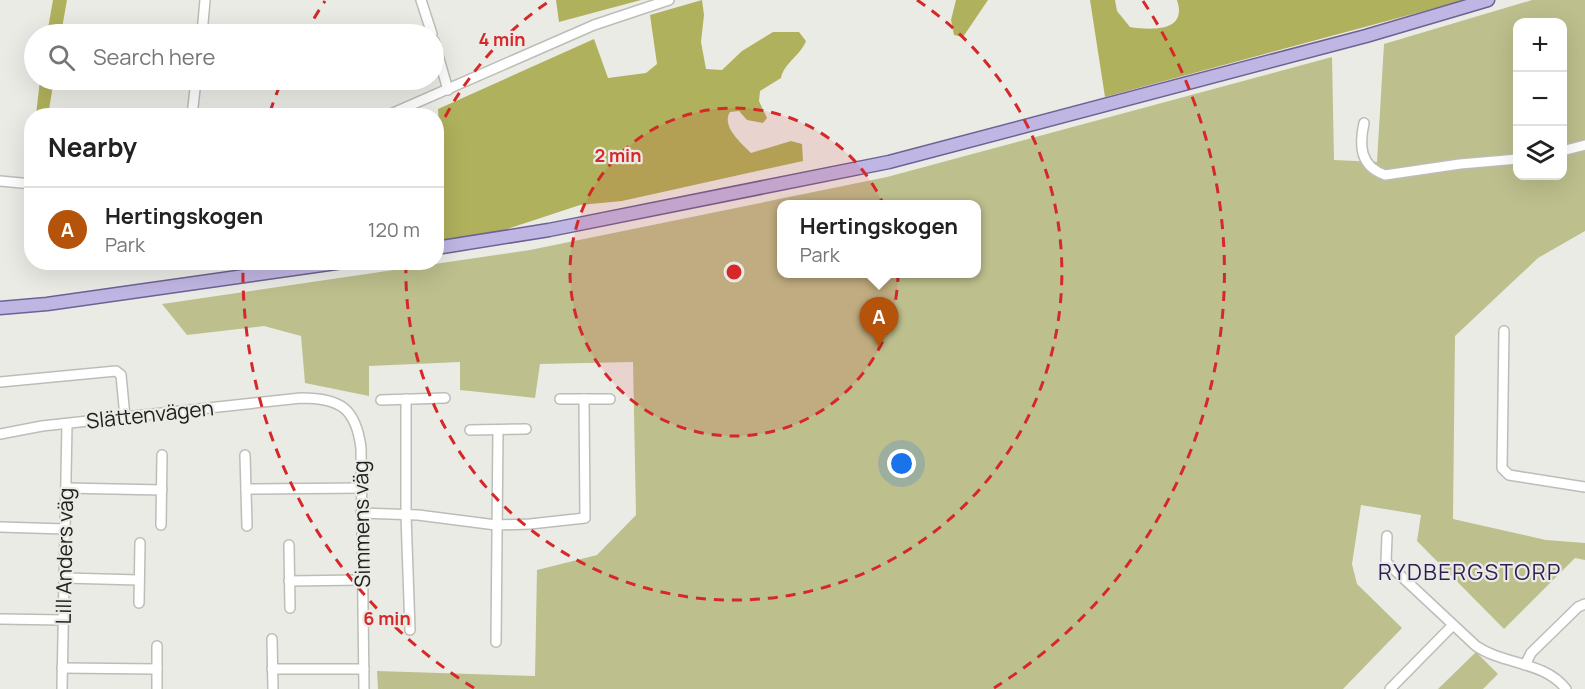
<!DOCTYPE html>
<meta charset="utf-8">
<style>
:root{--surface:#fff;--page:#f6f6f6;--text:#222;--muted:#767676;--line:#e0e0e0;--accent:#b45309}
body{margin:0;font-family:Manrope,sans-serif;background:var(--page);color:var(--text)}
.controls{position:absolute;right:18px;top:18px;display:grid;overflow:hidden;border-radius:12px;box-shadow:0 6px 24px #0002}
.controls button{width:54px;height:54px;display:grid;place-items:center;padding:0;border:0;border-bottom:2px solid var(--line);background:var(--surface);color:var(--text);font:30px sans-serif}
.you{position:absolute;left:902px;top:464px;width:21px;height:21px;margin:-15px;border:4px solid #fff;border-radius:50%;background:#1a73e8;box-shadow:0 0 0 9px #1a73e833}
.badge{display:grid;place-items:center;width:39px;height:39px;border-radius:50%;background:var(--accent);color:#fff;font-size:20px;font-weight:700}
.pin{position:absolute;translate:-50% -50px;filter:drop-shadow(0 2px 3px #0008)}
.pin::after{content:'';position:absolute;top:32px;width:21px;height:18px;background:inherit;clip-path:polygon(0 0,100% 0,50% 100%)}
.popup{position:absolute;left:777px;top:200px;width:204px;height:78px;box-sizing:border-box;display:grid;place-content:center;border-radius:12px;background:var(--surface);filter:drop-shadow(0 2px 4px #0005);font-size:20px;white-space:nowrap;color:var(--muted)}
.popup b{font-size:22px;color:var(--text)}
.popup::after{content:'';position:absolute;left:50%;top:100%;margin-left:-12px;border:12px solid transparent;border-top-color:var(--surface)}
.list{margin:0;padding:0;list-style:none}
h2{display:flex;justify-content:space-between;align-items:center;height:78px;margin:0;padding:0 24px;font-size:26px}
h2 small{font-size:20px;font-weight:400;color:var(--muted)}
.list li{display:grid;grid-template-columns:39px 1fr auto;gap:18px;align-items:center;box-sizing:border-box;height:84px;padding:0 24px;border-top:2px solid var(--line)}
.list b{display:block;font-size:22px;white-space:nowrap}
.list p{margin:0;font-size:20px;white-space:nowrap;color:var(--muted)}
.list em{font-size:20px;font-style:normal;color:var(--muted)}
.icon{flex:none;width:33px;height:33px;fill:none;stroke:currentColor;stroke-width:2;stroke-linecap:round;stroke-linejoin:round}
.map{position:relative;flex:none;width:1585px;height:689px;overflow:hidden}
.search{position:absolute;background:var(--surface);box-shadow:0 6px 24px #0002;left:24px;top:24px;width:420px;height:66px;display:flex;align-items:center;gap:15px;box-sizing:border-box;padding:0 21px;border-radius:33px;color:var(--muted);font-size:22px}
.panel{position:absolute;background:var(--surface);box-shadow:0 6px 24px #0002;left:24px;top:108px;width:420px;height:162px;border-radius:24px}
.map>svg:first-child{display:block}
.green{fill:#bdbf8d;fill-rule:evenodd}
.forest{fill:#b0b15c}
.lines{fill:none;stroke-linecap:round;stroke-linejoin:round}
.minor-casing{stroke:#bdbdb8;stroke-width:12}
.major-casing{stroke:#6d6293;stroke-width:15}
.minor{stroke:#fff;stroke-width:9}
.major{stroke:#c0b6e3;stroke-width:12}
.ring{fill:none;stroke:#d62828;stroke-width:3;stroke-dasharray:10 8}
.labels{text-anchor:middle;stroke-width:4.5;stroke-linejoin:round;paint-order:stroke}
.street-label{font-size:21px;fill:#20211f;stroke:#ebebe6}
.neighbourhood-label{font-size:22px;letter-spacing:1.5px;fill:#2e1c56;stroke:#ebebe6}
.centre{fill:#d62828;stroke:#ebebe6;stroke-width:3}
.ring-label{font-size:18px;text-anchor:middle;font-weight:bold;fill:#d62828;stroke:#ebebe6;stroke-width:4.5;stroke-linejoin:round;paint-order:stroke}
</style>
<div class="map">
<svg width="1585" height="689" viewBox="0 0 1585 689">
<rect width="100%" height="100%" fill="#ebebe6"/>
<g class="green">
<path d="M1532,0H1585V231L1538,258L1455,336L1453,519L1546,540L1585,543V560L1575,558L1504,629L1417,541L1421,515L1361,505L1352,564L1357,584L1402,628L1343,689H378L377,671L535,676L537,570L597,555L636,515L633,362L540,364L535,398L460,390V362L369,366V396L305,383L301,336L264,326L187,335L162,304L530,250L887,177L1332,57L1334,160L1377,162L1384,44ZM1518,22H1562V176H1518ZM782,204H976V274H782Z"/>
<path d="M1476,652L1498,674L1483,689H1438Z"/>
</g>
<g class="forest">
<path d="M53,0H67L61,34H47Z"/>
<path d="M556,0H641L559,22Z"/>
<path d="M702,0L704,15L701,42L706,69L722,70L742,51L773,32H799L806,41C800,56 784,63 781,78L760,91L759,101L767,118L763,123L747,120L739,111L730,112C721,126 741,143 751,153L791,141L802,144L803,161L622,201L580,205L495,233L437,242V179L442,177L438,109L594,39L608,78L646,73L657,64L650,15Z"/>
<path d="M956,0H988L963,37L954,35L951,20Z"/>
<path d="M1090,0H1115L1117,11L1130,27C1150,30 1188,33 1177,0H1465L1105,97Z"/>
<path d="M40,80H54L48,115H36Z"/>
</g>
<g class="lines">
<defs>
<g id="minor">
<path d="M421,0L432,34"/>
<path d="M202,34L205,0"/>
<path d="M434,41L448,90"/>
<path d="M192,116L196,80"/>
<path d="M386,116L594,25L669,0"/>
<path d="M1364,123C1359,146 1360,166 1385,175L1460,164L1518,159"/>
<path d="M1562,151L1585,145"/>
<path d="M0,181L32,184"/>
<path d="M1504,331L1502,468L1509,475L1585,487"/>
<path d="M0,382L116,371L121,375L125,417"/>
<path d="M406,399V515L410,630"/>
<path d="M560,399H610"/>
<path d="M381,400L445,398"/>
<path d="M470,430L526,429"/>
<path d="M0,434L42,426L301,398C340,398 356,408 361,448L364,689"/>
<path d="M245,455L247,526"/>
<path d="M66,488L162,490"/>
<path d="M246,489L363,488"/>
<path d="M361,513L418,515L496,525L530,524L585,518L584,399"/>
<path d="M161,525L162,455"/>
<path d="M0,527L65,529"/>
<path d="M1387,536L1386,562L1476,646C1504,665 1544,661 1566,689"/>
<path d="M289,545L290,608"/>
<path d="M65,578L139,580"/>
<path d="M289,581L362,580"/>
<path d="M139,603L140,543"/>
<path d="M0,619L63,620"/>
<path d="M272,639L273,689"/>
<path d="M496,642L498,430"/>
<path d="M1525,665L1531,653L1578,607L1585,604"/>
<path d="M62,668L157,669"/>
<path d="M272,669H364"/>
<path d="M62,689L67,424"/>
<path d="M157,689V646"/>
<path d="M1390,689L1453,625"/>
</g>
<g id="major">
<path d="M436,248L549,230L889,162L1366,36L1488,0"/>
<path d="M0,308L47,304L343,262"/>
</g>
</defs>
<use href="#minor" class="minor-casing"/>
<use href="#major" class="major-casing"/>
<use href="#minor" class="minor"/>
<use href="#major" class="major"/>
</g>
<circle cx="734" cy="272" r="164" fill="#d62828" fill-opacity=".12"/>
<g class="ring">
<circle cx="734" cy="272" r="164"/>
<path d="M437 133A328 328 0 0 1 551 0M917 0A328 328 0 1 1 406 263"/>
<path d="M474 688A491 491 0 0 1 243 263M270 112A491 491 0 0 1 282 80M305 34A491 491 0 0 1 325 1M1143 1A491 491 0 0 1 994 688"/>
</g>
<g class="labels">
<g class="street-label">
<text transform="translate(150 415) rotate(-6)" y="7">Slättenvägen</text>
<text transform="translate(362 524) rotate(-91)" y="7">Simmens väg</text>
<text transform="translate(65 556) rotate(-89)" y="7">Lill Anders väg</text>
</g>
<g class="neighbourhood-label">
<text x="1470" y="580">RYDBERGSTORP</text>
</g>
</g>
<circle cx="734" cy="272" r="9" class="centre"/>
<g class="ring-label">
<text x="502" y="46">4 min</text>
<text x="618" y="162">2 min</text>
<text x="387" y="625">6 min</text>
</g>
</svg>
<div class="controls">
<button>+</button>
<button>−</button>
<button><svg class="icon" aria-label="layers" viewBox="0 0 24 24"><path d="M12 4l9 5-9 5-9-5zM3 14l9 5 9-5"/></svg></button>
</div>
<div class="you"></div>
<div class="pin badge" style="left:879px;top:347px">A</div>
<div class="popup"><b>Hertingskogen</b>Park</div>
<div class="search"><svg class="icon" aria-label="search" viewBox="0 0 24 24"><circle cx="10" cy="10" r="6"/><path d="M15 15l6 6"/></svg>Search here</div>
<section class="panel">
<h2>Nearby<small></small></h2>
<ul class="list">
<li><span class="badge">A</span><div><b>Hertingskogen</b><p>Park</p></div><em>120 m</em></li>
</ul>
</section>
</div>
